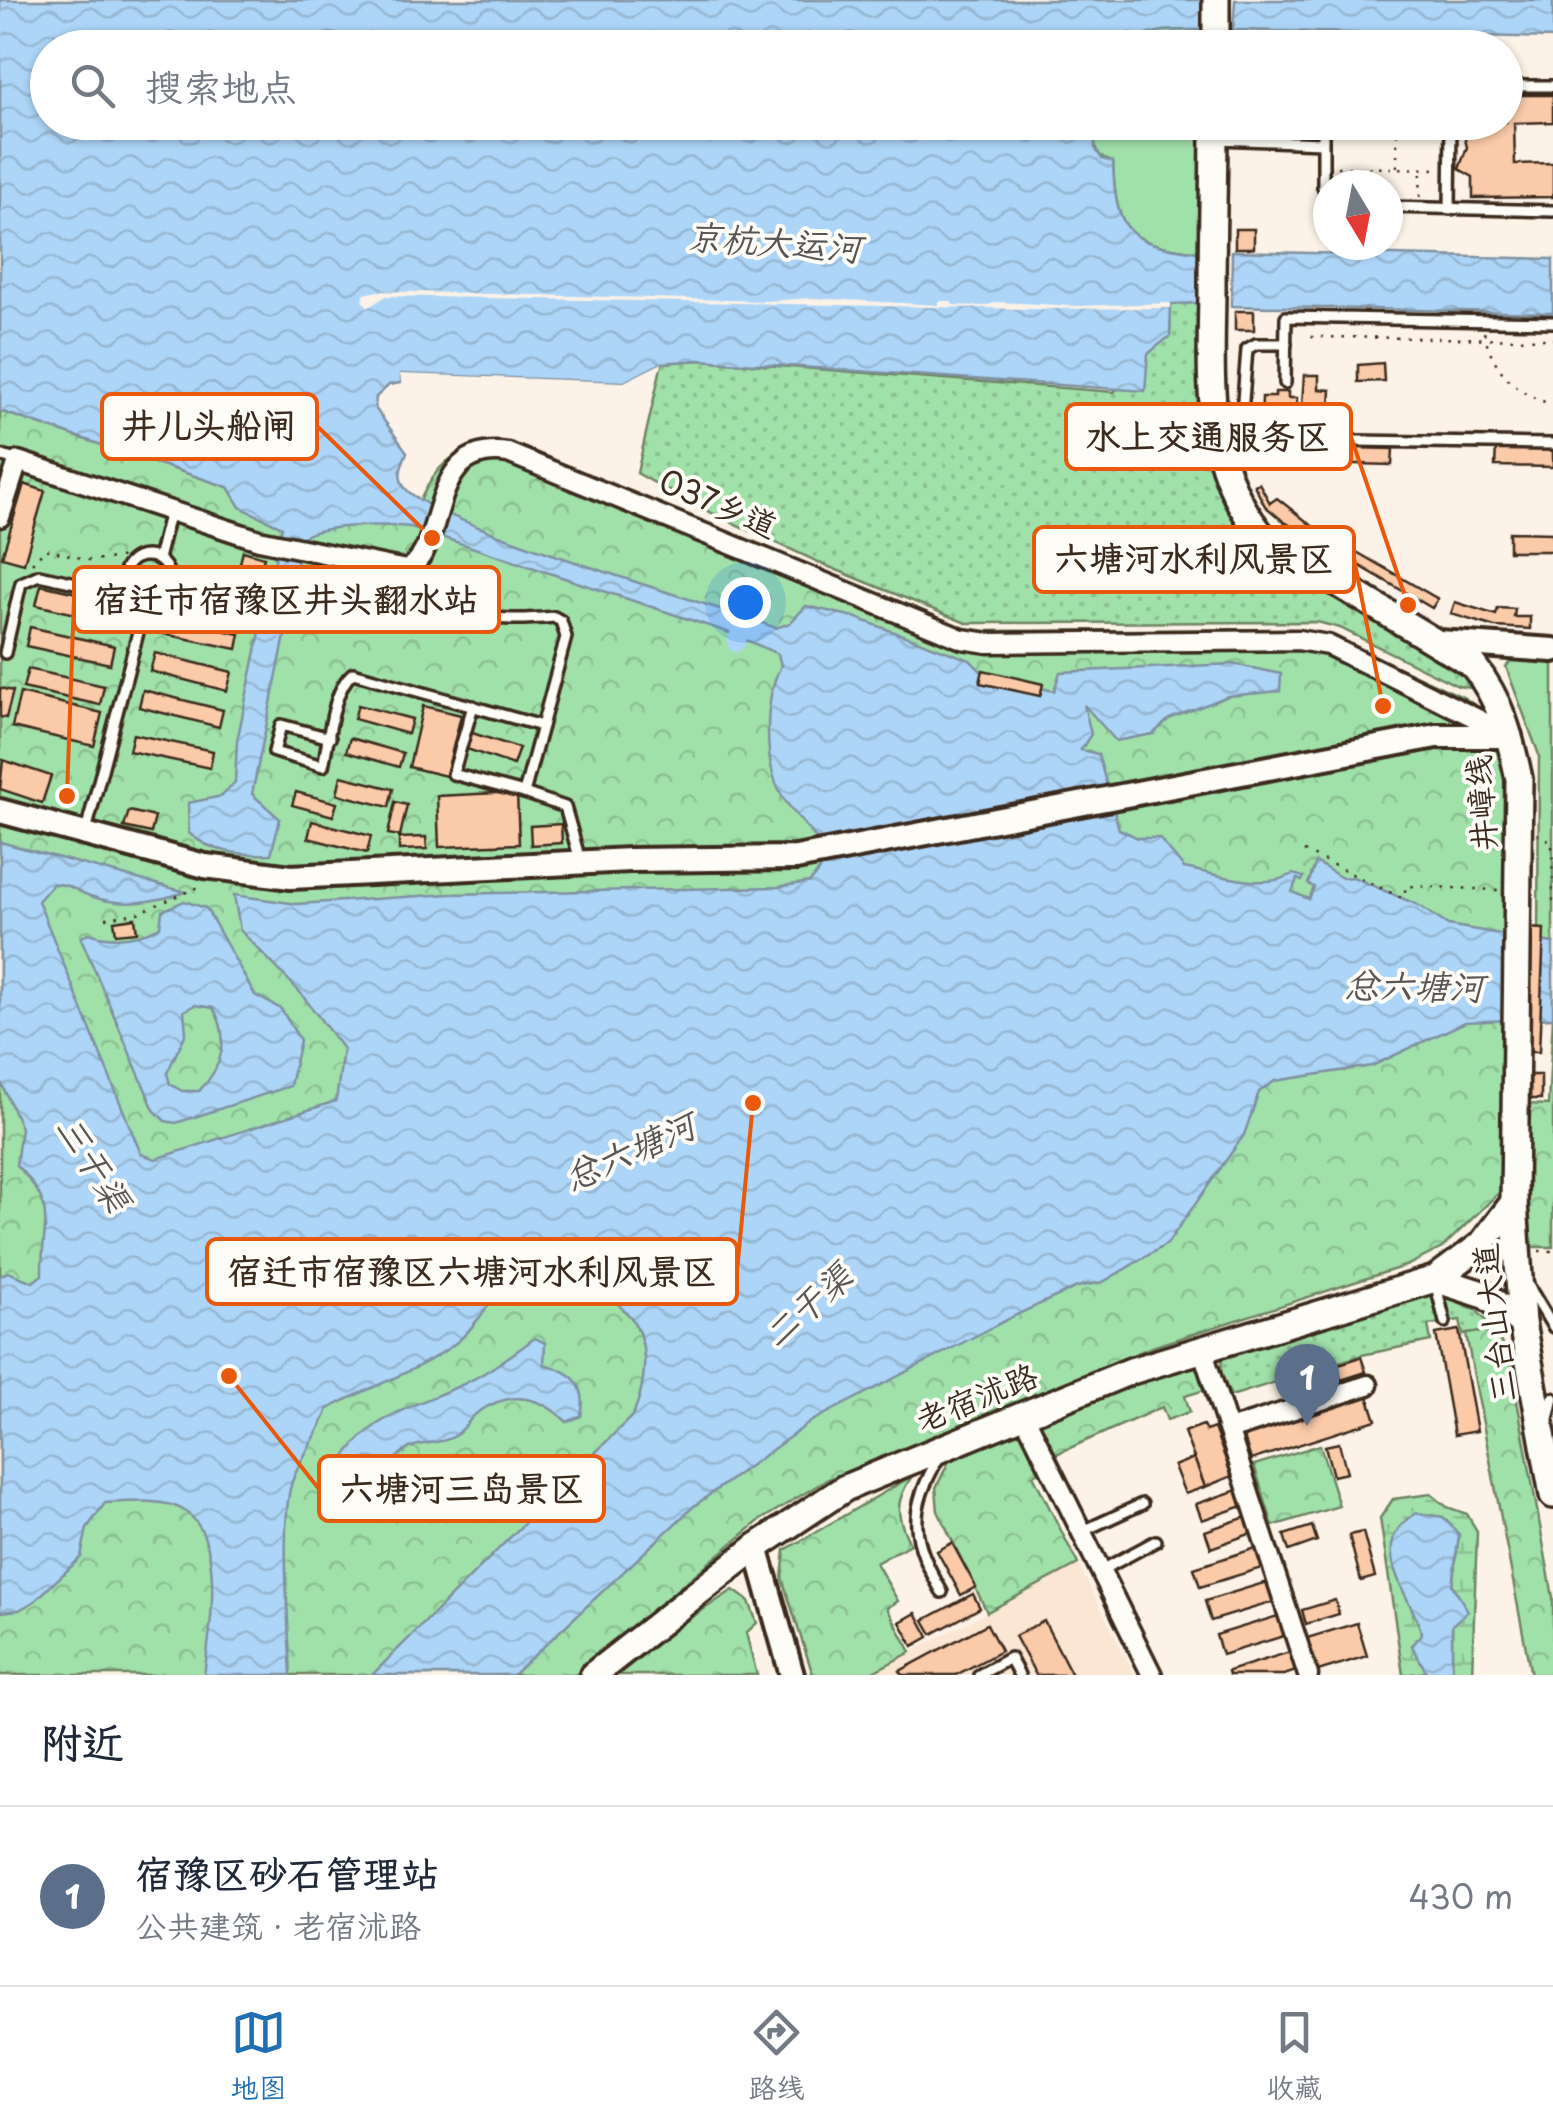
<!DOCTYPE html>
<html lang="zh">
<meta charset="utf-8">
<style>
:root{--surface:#fff;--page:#f2f2f3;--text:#1f2937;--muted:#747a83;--line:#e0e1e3;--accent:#1f6fb2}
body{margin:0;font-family:"Playpen Sans","LXGW WenKai TC",sans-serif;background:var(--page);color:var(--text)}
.compass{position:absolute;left:1313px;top:170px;width:90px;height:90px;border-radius:50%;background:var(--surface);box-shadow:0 2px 8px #0004;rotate:170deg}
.you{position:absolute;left:745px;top:602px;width:35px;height:35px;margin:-25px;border:8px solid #fff;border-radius:50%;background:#1a73e8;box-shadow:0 0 0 15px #1a73e833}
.badge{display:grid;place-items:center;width:65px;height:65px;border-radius:50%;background:var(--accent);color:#fff;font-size:32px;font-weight:700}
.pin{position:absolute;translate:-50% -82px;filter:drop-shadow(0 2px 5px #0008)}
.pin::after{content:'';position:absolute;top:52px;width:35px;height:30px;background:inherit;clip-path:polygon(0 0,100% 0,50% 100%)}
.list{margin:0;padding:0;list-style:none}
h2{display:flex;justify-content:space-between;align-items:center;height:130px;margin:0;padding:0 40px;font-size:42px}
h2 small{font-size:32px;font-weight:400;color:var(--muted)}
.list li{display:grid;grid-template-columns:65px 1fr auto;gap:30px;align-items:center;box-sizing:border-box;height:180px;padding:0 40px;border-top:2px solid var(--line)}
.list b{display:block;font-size:38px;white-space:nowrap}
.list p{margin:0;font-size:32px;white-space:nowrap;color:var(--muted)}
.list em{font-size:32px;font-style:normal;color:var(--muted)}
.icon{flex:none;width:55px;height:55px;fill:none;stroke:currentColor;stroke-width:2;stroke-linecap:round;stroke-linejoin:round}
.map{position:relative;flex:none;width:1553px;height:1675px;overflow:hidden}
.search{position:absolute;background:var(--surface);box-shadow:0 2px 8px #0004;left:30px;right:30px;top:30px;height:110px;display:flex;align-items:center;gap:25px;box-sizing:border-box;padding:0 35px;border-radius:55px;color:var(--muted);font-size:38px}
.sheet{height:310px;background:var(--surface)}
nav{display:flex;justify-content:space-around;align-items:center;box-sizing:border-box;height:140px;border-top:2px solid var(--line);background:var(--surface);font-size:28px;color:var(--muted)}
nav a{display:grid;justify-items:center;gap:5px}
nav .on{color:var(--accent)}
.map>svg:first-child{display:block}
.built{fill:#fbe6d4}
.grass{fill:url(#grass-dots);stroke:#6e8564;stroke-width:2.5}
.forest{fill:url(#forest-crowns);stroke:#6e8564;stroke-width:2.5}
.wetland{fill:url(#wetland-marsh);stroke:#6e8564;stroke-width:2.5}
.garden{fill:#a0e0a9;stroke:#6e8564;stroke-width:2.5}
.water{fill:url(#water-waves);stroke:#7f91a0;stroke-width:2.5;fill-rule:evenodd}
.pier{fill:#fcf2e7}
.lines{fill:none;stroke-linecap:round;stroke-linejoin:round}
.canal{stroke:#add5f7;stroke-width:18}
.building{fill:#facaa9;stroke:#3b2a1e;stroke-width:2.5}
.service-casing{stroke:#3b2a1e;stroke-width:16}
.minor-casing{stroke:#3b2a1e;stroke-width:25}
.tertiary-casing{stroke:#3b2a1e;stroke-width:30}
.secondary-casing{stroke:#3b2a1e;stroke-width:32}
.path{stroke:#3b2a1e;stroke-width:2.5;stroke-dasharray:2.5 8;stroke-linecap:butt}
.service{stroke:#fdfcf7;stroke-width:9}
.minor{stroke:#fdfcf7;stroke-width:18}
.tertiary{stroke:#fdfcf7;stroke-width:22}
.secondary{stroke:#fdfcf7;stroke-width:25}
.labels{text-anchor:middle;stroke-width:8;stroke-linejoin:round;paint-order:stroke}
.street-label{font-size:32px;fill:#3b2a1e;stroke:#fdfcf7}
.water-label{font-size:35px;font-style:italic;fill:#585554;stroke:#fdfcf7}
.leader{fill:none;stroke:#e8590c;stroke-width:4}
.callout-dot{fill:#e8590c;stroke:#fdfcf7;stroke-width:4}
.callout{fill:#fdfcf7;stroke:#e8590c;stroke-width:4}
.callout-label{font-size:35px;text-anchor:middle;font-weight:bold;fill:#3b2a1e}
</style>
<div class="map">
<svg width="1553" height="1675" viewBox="0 0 1553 1675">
<defs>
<pattern id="grass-dots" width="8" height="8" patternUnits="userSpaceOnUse" patternTransform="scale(2.5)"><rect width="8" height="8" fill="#a0e0a9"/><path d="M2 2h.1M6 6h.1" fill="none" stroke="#8bc091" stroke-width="1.8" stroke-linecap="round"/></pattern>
<pattern id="forest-crowns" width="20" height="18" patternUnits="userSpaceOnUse" patternTransform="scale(2.5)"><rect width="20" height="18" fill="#a0e0a9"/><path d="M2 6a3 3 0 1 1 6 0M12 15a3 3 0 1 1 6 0" fill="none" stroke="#8bc091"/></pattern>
<pattern id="wetland-marsh" width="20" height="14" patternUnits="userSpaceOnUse" patternTransform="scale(2.5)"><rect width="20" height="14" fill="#a0e0a9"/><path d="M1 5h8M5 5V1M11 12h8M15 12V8" fill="none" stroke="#8bc091"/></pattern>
<pattern id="water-waves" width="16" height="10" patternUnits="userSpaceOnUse" patternTransform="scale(2.5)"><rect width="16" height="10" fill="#add5f7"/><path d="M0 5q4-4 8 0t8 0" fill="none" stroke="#96b7d3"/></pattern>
</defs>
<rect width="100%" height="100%" fill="#fcf2e7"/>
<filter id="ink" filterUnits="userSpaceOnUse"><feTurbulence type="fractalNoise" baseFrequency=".01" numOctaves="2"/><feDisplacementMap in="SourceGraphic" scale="20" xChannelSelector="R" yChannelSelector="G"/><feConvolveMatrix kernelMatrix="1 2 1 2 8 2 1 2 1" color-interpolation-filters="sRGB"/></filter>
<g filter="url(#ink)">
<path class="built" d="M1078,1564L1135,1675H867Z"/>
<g class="grass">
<path d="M1171,303H1204V435L1197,436L1229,505L1473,680L1472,688L1458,686L1340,628L1317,622L966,623L827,566L694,505L637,473L662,363L699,360L1114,392C1131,376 1153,344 1170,336Z"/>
<path d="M1441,1294L1476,1310L1495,1330L1463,1335L1460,1320L1428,1325L1431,1341L1362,1355L1231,1396L1221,1375L1222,1355L1423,1296Z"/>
</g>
<g class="forest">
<path d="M0,411L228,487L386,525L411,526C436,444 474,434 552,459L950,626L987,631L1292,629L1330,636L1463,697C1491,714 1500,747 1508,777L1507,1185L1442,1248L1408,1265L1152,1347L828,1479L759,1521L575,1675H0Z"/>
<path d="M1553,1018V1247H1524L1529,1104L1548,1105Z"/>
<path d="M1495,1330L1510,1362L1553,1597V1675H1531L1466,1334Z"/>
<path d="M1194,1363L1205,1390L1185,1396L1190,1412L1167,1420L1162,1407L1054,1455L1038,1418Z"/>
<path d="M1023,1425L1045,1469L1033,1475L1078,1564L987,1612L938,1511L936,1488L951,1457Z"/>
<path d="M1320,1445L1339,1506L1273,1526L1254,1465Z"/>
<path d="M912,1476C894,1502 896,1516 910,1544L876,1563L898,1601L887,1608L911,1652L867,1675H813L782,1578L785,1550Z"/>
<path d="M733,1590L749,1601L757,1623L746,1633L757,1675H618L680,1625Z"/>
</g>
<path class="wetland" d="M1431,1494L1447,1507L1467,1514L1477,1531L1472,1675H1452V1625L1467,1611L1452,1585L1459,1535L1443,1517L1407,1519C1374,1562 1410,1592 1422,1634L1412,1645L1428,1672L1403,1675L1380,1518L1393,1499Z"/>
<g class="garden">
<path d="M1165,29L1203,30V47L1125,48L1144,35Z"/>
<path d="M1103,123H1202L1200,252C1131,244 1115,235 1113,162C1096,157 1093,148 1095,131Z"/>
<path d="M1515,655L1553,656V943L1538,941L1539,755L1506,667Z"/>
</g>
<g class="water">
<path d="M0,0H1204L1203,30C1175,30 1148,27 1125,48H48V122L1103,123L1095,131V148L1102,159L1113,162C1115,240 1134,244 1206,253L1204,303L1171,304L1170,336L1148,354L1145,391L699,360L662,363L624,382L401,374V383L389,385L376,397L375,408L407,452C402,465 396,476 405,488C434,525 713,604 776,628L790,623L806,606L854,617L970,660L986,676L1054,691L1060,672L1233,664L1281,674L1280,691L1228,696L1169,719L1153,734L1116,741L1084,705L1091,734L1081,750L1098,754L1119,829L1138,838H1159L1184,868C1217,874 1263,891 1293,874L1304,877L1302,881L1297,879L1292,892L1309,899L1314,887L1308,884L1316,862L1342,878L1353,877L1418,905L1448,925L1553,943V1018L1465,1022L1372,1066L1275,1081L1259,1092L1244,1135L1167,1244L1103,1282L1077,1287L1018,1314L812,1421L694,1506L513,1675H372L633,1415C645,1386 651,1347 632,1319C628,1313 621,1309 617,1302C613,1293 612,1282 607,1273C600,1259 589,1249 574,1245C522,1233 492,1314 457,1342C419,1372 370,1386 328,1409C319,1434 302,1455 293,1479C279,1513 289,1633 291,1675H204C210,1633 227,1536 183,1510C162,1498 128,1502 105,1503L87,1528L81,1557L35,1601L19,1610L0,1612V1276L8,1272L33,1282L42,1275C41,1223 60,1208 16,1165L21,1128L0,1080V842L186,892C153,902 124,908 90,896C76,891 68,883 53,884L38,901L141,1154L156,1159L336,1101L343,1049L299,991L240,930L234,895L297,904L450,894L777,887L810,882L828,859C817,833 796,819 782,796C763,764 764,697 781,666L778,654L730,633L411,527C388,525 311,523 299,541L295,588L252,794L280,819L271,854C243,855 210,853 189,833L188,803L222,796L235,782L237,741L282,527L240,507L228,487L0,411Z"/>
<path d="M1235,0H1553V38L1233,30Z"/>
<path d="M1232,251L1553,259V313L1231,306Z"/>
<path d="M184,901L206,908L255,995L281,1009L300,1040L290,1086L176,1123L165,1121L154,1110L81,938L88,933C113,941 136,939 160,927L162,911ZM195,1005L213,1008C231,1038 222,1068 199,1091H182L170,1084L167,1073L186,1033L184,1011Z"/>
<path d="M535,1338L545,1343L544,1364C573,1372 588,1385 581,1416L567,1422C540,1396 511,1389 477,1413C469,1419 464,1430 455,1436C439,1446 418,1440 403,1452C381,1471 374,1491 337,1483L335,1475C360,1420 406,1409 457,1387C484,1376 511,1355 535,1338Z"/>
<path d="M1417,1513L1443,1517L1459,1535L1452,1585L1468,1611L1452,1625V1675H1428L1412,1646L1422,1634C1412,1596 1362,1543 1417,1513Z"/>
</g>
<g class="pier">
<path d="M378,291L766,301L811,298L938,305L939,301H951L953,305L984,306L998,302L1077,306L1171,303V308L1033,309L386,296L369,307L363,302L364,294Z"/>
<path d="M662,363L661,369L624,387L405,379L402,388L400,374L624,382Z"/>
</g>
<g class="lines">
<path class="canal" d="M736,643L753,596"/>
</g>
<g class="building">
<path d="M1506,95H1553V122L1514,123L1515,164L1553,163V197L1473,198V177L1459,169L1467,147L1462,128L1471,122H1506Z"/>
<rect x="1235" y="229" width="19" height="19"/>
<rect x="1235" y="311" width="19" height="19"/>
<path d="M1383,363L1384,381L1358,382V365Z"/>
<path d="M1304,375H1319V389L1331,390L1330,407L1302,405Z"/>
<path d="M1275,392H1288V398H1297L1296,428L1261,427L1262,397H1275Z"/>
<path d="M1318,447L1393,449L1392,465L1318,463Z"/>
<path d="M1496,447L1553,448V467L1495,466Z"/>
<path d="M1259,483L1270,503L1277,498L1315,528L1438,599L1432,608L1283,521L1265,506L1254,485Z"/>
<path d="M24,484L45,491L24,563L2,557Z"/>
<path d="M1509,532L1553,533V551H1509Z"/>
<path d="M243,551L264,557L244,625L229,621L246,565L240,563Z"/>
<path d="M361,565L404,583L398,597L356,579Z"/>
<path d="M41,585L125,604L120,624L36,605Z"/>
<path d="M1455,602L1496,615L1498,608L1515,609L1514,617H1530V629L1495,627L1451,614Z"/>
<path d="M157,616L240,634L237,649L154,632Z"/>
<path d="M30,627L114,646L110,664L26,646Z"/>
<path d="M155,653L232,672L227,691L150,671Z"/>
<path d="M28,669L104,686L100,705L23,688Z"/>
<path d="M983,670L1043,684L1040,696L980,683Z"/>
<path d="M0,688L13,691L6,718L0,717Z"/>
<path d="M143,690L223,710L219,727L139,707Z"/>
<path d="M20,693L102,713L94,746L12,727Z"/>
<path d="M358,705L412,719L408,734L354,719Z"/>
<path d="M423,706L461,715L446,776L409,767Z"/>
<path d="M469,732L519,748L513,765L464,748Z"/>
<path d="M133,734L213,751L210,768L129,751Z"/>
<path d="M350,738L403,753L399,767L346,752Z"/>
<path d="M3,760L51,776L42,803L0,789Z"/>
<path d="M341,776L393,789L389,807L337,794Z"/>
<path d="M296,792L337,803L333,816L292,805Z"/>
<path d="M517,792L519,844L439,847L437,796Z"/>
<path d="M395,802L407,805L400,836L388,834Z"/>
<path d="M129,811L155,817L151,833L124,827Z"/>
<path d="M312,821L371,836L367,853L308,838Z"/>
<path d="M561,824L562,843L531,845L530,826Z"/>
<path d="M426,837L427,849L399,850V838Z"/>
<path d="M135,918L137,932L116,934L114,921Z"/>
<path d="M1526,928L1544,929L1539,1052H1521Z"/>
<rect x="1530" y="1075" width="11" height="24"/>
<path d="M1459,1330L1477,1431L1454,1435L1436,1334Z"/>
<path d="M1361,1357L1366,1372L1341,1380L1336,1365Z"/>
<path d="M1367,1393L1376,1420L1251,1460L1243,1434Z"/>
<path d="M1203,1425L1206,1431L1214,1428L1232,1476L1205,1487L1184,1432Z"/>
<path d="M1339,1443L1347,1473L1333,1476L1325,1446Z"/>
<path d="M1194,1458L1205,1487L1185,1494L1174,1466Z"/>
<path d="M1240,1489L1246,1505L1202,1520L1196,1504Z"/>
<path d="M1249,1516L1255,1532L1211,1548L1205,1531Z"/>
<path d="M1312,1526L1317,1541L1289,1551L1284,1535Z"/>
<path d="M1363,1532L1375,1577L1361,1581L1349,1535Z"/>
<path d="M952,1543L976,1587L961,1595L937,1551Z"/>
<path d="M1259,1547L1265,1567L1200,1587L1194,1568Z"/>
<path d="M1270,1581L1277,1601L1211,1621L1205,1601Z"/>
<path d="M973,1594L980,1608L932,1634L924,1620Z"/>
<path d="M1335,1600L1339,1614L1306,1624L1302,1610Z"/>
<path d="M916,1613L929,1637L913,1646L900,1622Z"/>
<path d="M1281,1615L1287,1635L1222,1655L1216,1635Z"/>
<path d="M1044,1621L1072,1675H1036L1015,1636Z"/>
<path d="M1357,1623L1367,1656L1318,1671L1307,1638Z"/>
<path d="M987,1624L1001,1651L956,1675H903L900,1671Z"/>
<path d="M1293,1651L1299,1670L1284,1675H1229L1228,1671Z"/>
</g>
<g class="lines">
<defs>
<g id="service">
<path d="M1506,86H1553"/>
<path d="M1323,122V187L1328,201"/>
<path d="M1217,139L1322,143"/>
<path d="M1388,207L1553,211"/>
<path d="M1450,209L1451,122"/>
<path d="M1285,383L1286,317L1553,322"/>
<path d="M1224,439L1553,444"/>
<path d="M1240,439L1247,349L1256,344H1286"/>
<path d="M0,455L18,461"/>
<circle cx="146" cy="579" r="23"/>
<path d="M158,559L170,511"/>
<path d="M414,566C457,619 489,623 554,617L561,621L566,637L524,793L565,807L580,860"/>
<path d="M5,653L21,583L39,575L131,595"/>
<path d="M473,706L453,774L524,793"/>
<path d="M330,738L281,725L274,752L323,766C329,741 332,689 353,673L542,726"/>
<path d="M86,831L146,602"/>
<path d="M1435,1282L1445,1322"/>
<path d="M1526,1282L1553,1327"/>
<path d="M1548,1419L1553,1398"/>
<path d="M939,1457C907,1513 911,1538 942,1592"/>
<path d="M1083,1531L1142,1504"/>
<path d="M1102,1570L1156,1541"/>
<path d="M979,1675L1010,1658L1019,1675"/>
</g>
<g id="minor">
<path d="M0,517L18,461L259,540L406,570C450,549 424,441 508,453L962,639L988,643L1298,640L1328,645L1510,735"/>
<path d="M1202,1349L1308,1675"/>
<path d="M1023,1413L1152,1675"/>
<path d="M1229,1430L1368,1385"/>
</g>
<g id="tertiary">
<path d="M1439,642L1553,650"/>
<path d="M0,811L205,866L291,877L630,860L796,858L1436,736H1510"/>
<path d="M756,1547L792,1675"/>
</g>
<g id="secondary">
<path d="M1216,48V0"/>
<path d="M1214,122C1214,179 1212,235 1212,291C1211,380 1203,468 1265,539L1473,665C1501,701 1510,736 1519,779L1514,1202L1522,1323L1553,1495"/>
<path d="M1435,1279L1485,1295L1522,1323"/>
<path d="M593,1675L756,1547L845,1488L1131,1371L1435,1279L1481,1245L1514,1202"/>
</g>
</defs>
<use href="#service" class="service-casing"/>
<use href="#minor" class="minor-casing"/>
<use href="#tertiary" class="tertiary-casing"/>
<use href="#secondary" class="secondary-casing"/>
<g class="path">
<path d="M1337,127L1439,129"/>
<path d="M1337,167L1439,169"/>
<path d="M1397,167V130"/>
<path d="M1420,197L1421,170"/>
<path d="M1484,332C1492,368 1516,396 1553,404"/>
<path d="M1311,337L1553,339"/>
<path d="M32,563L45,549L89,560L145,556"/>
<path d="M1537,834L1552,842L1553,903"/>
<path d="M1304,851L1402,898L1407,886L1498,890"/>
<path d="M106,918L138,913L199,887"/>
<path d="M1539,1251H1553"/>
</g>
<use href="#service" class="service"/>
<use href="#minor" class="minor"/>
<use href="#tertiary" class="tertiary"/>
<use href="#secondary" class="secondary"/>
</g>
</g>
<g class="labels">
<g class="street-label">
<text transform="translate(718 504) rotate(23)" y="11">037乡道</text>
<text transform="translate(1482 803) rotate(-94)" y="11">井嶂线</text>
<text transform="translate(1495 1323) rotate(-97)" y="11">三台山大道</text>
<text transform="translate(977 1398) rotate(-22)" y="11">老宿沭路</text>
</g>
<g class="water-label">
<text transform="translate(774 243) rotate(4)" y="12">京杭大运河</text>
<text transform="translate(1414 987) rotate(1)" y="12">总六塘河</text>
<text transform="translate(630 1152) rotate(-24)" y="12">总六塘河</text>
<text transform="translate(93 1164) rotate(58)" y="12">三干渠</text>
<text transform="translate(808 1306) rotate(-42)" y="12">二干渠</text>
</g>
</g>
<path class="leader" d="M432 538L317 426M1408 605L1351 437M1383 706L1354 559M67 796L74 599M753 1103L737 1271M229 1376L319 1489"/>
<g class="callout-dot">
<circle cx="432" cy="538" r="10"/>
<circle cx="1408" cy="605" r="10"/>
<circle cx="1383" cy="706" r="10"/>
<circle cx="67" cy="796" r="10"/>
<circle cx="753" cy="1103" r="10"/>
<circle cx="229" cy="1376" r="10"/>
</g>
<g class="callout">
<rect x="102" y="394" width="215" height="65" rx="10"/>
<rect x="1066" y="404" width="285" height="65" rx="10"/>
<rect x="1034" y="527" width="320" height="65" rx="10"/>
<rect x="74" y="567" width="425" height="65" rx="10"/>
<rect x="207" y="1239" width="530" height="65" rx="10"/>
<rect x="319" y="1456" width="285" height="65" rx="10"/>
</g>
<g class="callout-label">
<text x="209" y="438">井儿头船闸</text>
<text x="1208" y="449">水上交通服务区</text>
<text x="1194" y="571">六塘河水利风景区</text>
<text x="286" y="612">宿迁市宿豫区井头翻水站</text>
<text x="472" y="1284">宿迁市宿豫区六塘河水利风景区</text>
<text x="462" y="1501">六塘河三岛景区</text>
</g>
</svg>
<svg class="compass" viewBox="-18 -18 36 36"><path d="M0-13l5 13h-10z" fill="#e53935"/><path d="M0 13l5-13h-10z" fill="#747a83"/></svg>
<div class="you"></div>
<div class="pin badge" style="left:1307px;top:1426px;background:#5c6f8a">1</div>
<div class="search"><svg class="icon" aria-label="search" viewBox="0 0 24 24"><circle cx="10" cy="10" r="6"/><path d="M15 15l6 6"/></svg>搜索地点</div>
</div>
<section class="sheet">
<h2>附近<small></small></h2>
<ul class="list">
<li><span class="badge" style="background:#5c6f8a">1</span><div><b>宿豫区砂石管理站</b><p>公共建筑 · 老宿沭路</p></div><em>430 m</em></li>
</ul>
</section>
<nav>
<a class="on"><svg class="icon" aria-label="map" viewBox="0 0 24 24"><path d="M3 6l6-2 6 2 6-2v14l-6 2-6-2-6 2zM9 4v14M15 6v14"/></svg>地图</a>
<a><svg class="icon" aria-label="directions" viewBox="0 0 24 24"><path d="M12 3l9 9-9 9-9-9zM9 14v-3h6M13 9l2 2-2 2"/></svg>路线</a>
<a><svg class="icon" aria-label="saved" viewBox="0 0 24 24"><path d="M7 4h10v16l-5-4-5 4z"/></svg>收藏</a>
</nav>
